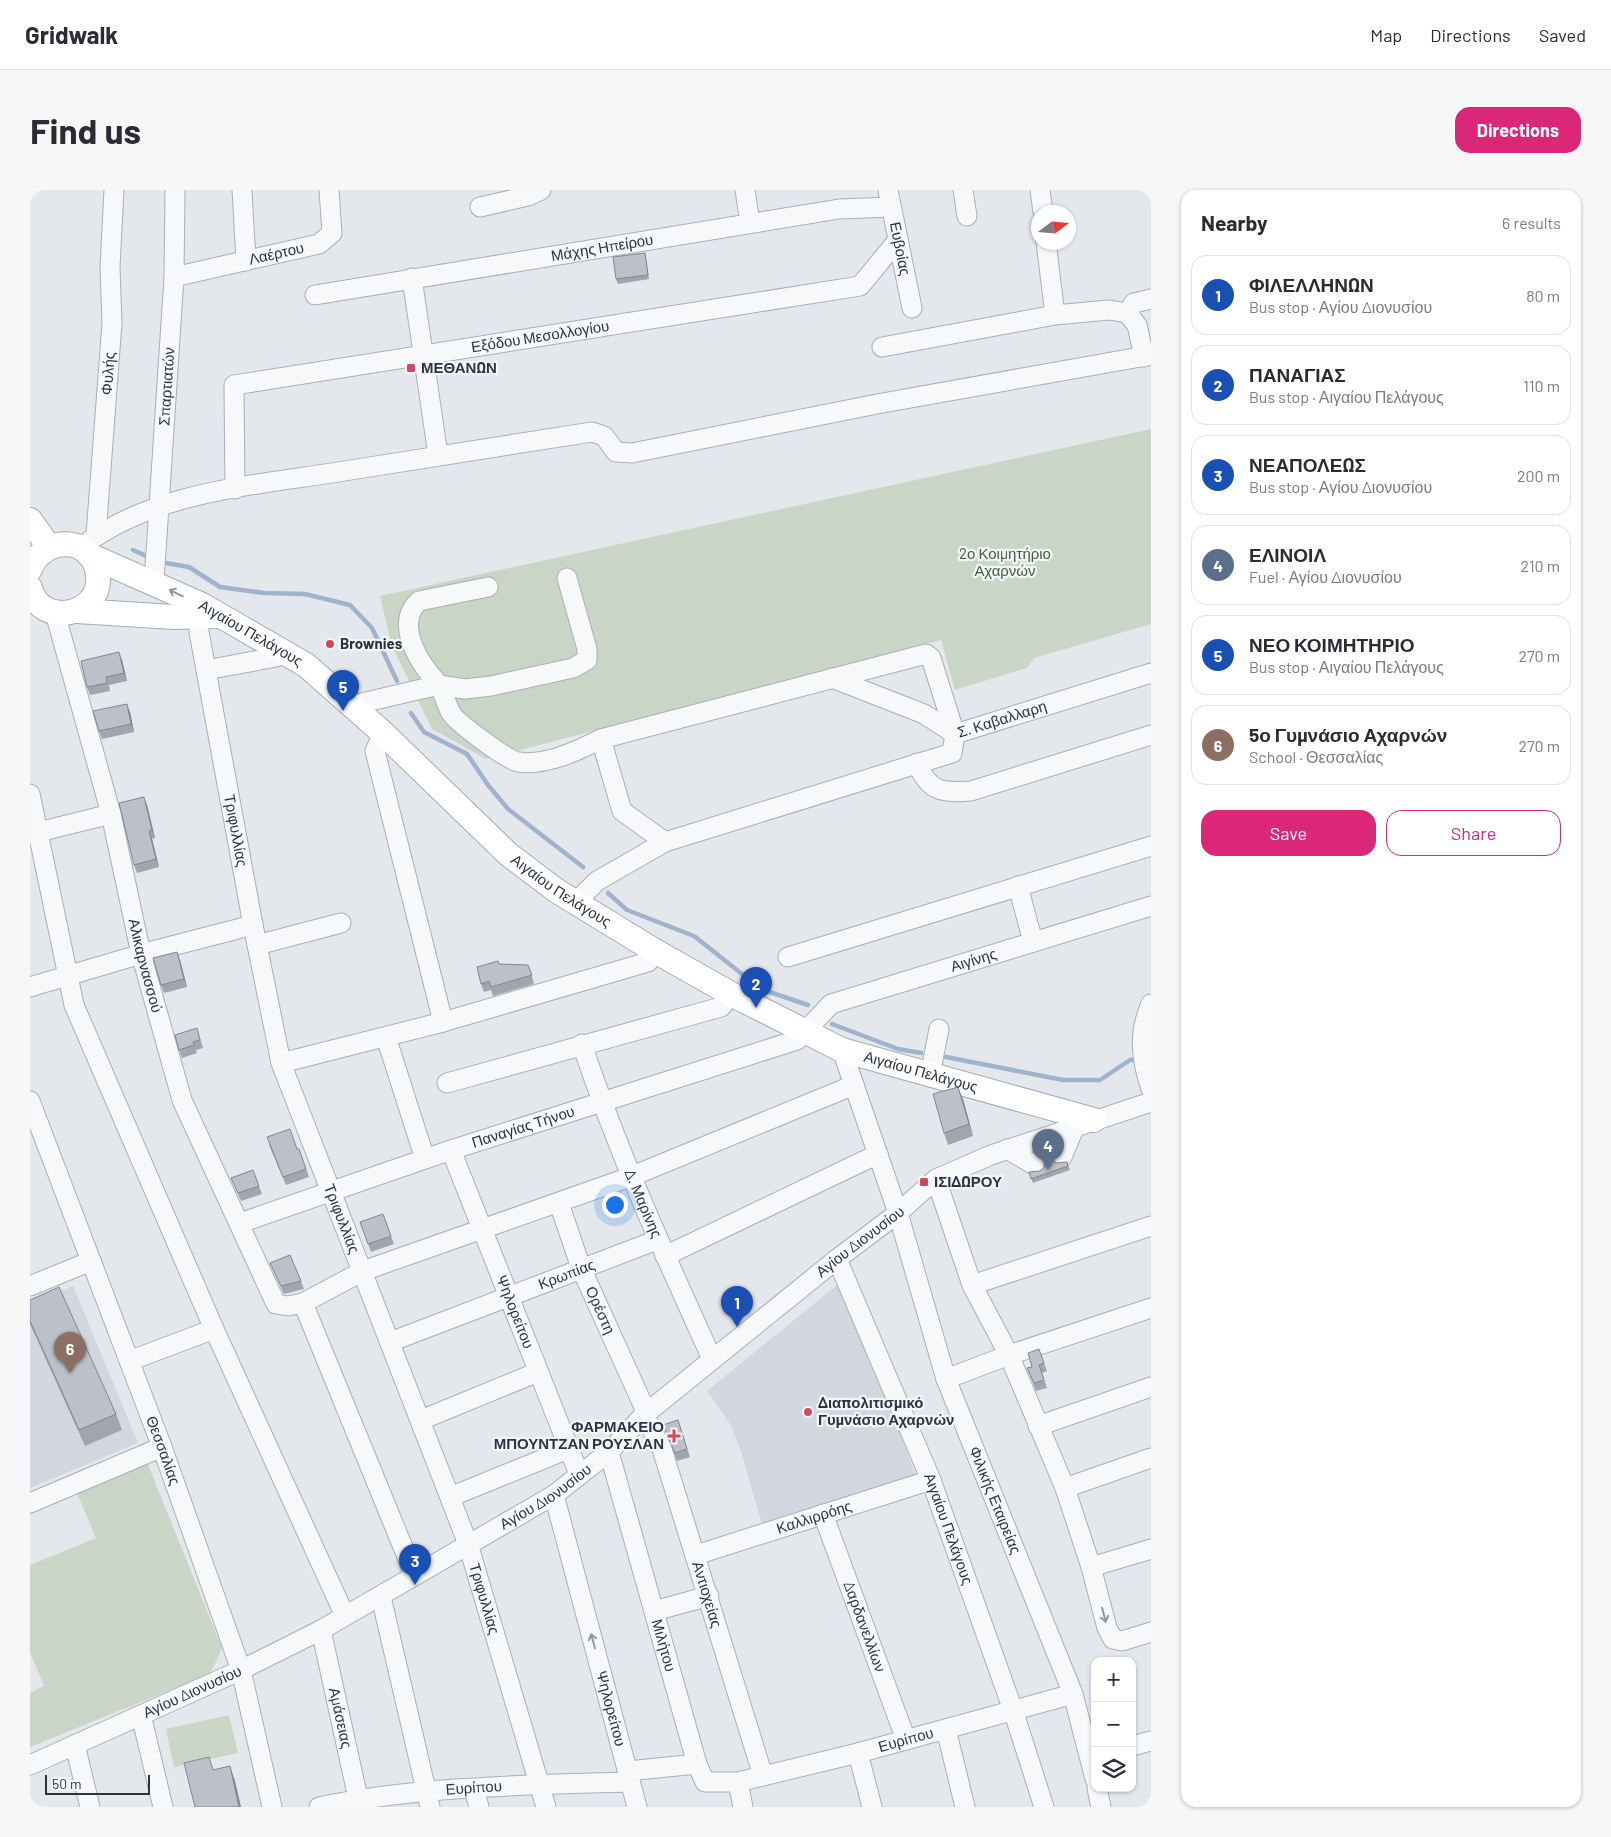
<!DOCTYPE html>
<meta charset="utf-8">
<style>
:root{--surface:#fff;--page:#f7f7f7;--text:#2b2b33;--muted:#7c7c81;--line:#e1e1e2;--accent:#db2777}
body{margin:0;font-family:Barlow,sans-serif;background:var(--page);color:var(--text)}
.controls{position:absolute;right:15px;bottom:15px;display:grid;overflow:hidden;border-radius:10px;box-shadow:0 1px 4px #0004}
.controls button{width:45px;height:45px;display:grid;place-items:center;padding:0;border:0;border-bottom:1px solid var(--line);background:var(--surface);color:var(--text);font:25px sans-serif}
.compass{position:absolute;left:1001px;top:15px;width:45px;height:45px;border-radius:50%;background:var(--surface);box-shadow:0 1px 4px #0004;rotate:74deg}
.scale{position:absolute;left:15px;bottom:12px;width:105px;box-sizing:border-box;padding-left:5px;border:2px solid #2b3445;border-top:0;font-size:14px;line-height:18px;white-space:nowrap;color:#2b3445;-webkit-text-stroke:4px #f4f6f9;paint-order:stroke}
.you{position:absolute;left:584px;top:1014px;width:18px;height:18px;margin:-12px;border:4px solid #fff;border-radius:50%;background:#1a73e8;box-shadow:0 0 0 8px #1a73e833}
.badge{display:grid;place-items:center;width:32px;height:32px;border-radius:50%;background:var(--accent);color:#fff;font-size:16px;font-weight:700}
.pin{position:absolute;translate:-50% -41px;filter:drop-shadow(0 1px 2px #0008)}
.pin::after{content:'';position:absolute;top:26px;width:18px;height:15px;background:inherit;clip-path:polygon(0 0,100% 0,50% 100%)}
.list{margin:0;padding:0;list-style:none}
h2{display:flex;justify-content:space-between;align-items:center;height:65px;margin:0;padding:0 20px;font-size:21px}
h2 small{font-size:16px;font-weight:400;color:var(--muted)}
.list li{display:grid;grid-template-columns:32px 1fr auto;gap:15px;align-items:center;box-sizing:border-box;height:80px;margin:0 10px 10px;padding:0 10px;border:1px solid var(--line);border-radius:15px}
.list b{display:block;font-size:19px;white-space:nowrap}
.list p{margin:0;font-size:16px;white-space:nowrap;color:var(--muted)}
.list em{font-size:16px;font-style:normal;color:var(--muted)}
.actions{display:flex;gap:10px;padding:15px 20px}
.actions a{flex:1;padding:11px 0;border:1px solid var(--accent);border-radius:15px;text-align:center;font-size:18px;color:var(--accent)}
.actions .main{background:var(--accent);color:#fff}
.icon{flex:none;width:28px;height:28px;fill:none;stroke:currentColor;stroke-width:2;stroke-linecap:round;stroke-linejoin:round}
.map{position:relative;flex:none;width:1121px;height:1617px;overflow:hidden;border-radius:15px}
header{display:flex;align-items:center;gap:30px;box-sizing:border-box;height:70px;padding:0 25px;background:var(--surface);border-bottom:1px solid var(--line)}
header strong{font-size:24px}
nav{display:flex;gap:28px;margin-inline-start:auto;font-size:18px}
.intro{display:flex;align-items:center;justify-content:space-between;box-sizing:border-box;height:120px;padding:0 30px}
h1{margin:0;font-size:35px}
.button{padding:12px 22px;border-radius:15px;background:var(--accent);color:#fff;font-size:18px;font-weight:700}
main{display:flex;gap:30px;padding:0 30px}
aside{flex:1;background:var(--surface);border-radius:15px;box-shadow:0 1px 4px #0004}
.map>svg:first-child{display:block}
.built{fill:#d2d6de}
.green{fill:#c9d6c5}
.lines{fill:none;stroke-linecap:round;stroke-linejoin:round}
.stream{stroke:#9fb4cc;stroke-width:4.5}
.minor-casing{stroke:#a9aeb7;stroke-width:21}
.major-casing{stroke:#a3abb8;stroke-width:26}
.minor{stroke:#f7f8fa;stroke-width:19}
.major{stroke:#fff;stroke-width:24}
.wall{fill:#a1a5ae}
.shaded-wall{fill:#83868d}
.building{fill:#bbc0ca;stroke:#83868d}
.oneway{stroke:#959aa2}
.oneway2{stroke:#9196a0}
.poi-dot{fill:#d1495b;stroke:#f4f6f9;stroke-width:2}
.labels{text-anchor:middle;stroke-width:4.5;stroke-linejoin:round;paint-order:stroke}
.street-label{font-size:15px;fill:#2b3445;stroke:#f4f6f9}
.poi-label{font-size:15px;font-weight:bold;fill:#2b3445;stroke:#f4f6f9;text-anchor:start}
.park-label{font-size:15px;fill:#3f6138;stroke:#f4f6f9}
</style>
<header>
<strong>Gridwalk</strong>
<nav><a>Map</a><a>Directions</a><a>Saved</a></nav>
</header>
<div class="intro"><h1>Find us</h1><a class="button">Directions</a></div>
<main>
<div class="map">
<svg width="1121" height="1617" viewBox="0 0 1121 1617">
<rect width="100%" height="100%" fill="#e4e7ec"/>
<g class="built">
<path d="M812,1091L886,1286L733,1338L710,1258L700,1234L677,1201Z"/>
<path d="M43,1096L108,1253L0,1298V1114Z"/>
</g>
<g class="green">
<path d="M1121,239V434L1004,468L997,478L925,500L911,450L456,569L402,539L362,456L350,406Z"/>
<path d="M116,1270L192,1458L180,1484L0,1557V1503L14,1496L0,1462V1375L66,1348L46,1301Z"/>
<path d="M199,1525L208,1563L144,1577L136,1539Z"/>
</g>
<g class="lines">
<g class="stream">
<path d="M103,360L121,368"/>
<path d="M130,372L159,377L190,397L234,403L275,404L320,415L342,438L367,491"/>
<path d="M381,523L394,542L437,564L458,595L478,619L553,677"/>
<path d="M578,703L597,720L664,746L731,799L778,815"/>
<path d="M802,834L868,859L891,863"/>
<path d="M916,867L1033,890H1070L1100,870H1110"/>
</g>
<defs>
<g id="minor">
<path d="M212,0L216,71"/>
<path d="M715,0L720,33"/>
<path id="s1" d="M858,0L882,118"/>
<path d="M933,0L937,26"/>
<path d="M1010,0L1013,22"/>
<path d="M450,17L498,6L511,0"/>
<path d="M1016,52L1025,125"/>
<path id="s2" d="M144,87L289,54L302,43L299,0"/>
<path d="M382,88L408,265"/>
<path id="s3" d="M285,105L809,19L861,17"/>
<path d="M1097,123L1104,113L1121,109"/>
<path d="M852,157L1025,125L1079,120L1097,123L1107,135L1114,167"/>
<path id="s4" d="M205,299L204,195L830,96L868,50"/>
<path id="s5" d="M66,345L82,133L80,77L84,0"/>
<path d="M50,358C121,302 221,296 308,282C392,268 477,255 562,242L574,246L586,262L602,263L847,214L1121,165"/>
<path id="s6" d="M124,392L144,87L145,0"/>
<path d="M458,397L389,411C367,431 384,464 399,483C402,487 406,490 409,495C414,503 416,514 421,523C426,532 477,570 488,572C516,576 547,561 571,549"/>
<path id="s7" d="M25,423L81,624L111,764L152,910L246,1114L258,1116L273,1113L333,1081L600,987L824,895"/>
<path id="s8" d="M169,426V442L223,735L251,873L438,1354L516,1617"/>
<path d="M896,464L901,468L925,544L922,563L635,652L592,621L571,549Z"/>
<path d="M176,480L246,467L250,460"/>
<path id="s9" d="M802,488L894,524L925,544L1121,483"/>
<path d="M323,515L409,495L435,499L461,496L543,478L557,470V459L537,388"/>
<path d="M353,543L345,561L413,832"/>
<path d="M887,573C899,602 912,603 941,601L1121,545"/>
<path d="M0,604L44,815L184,1139L315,1426"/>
<path d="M0,644L81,624"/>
<path d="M988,696L1003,752"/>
<path d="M546,712L567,691L635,652"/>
<path d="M227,755L311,733"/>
<path d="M758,767L1121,656"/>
<path d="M0,797L111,764L223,735"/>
<path d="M1121,814C1108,843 1111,869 1121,899"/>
<path d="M356,847L395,969"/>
<path id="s10" d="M552,854C588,963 635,1065 682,1169"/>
<path id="s11" d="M812,860L868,1023L916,1189L1043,1504L1065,1589"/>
<path d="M251,873L413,832L618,772L625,761"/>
<path d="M900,885L909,839"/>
<path d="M417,893L691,817L701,804"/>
<path id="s12" d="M0,911L132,1257L211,1480L242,1617"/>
<path d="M977,959L1006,976"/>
<path id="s13" d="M421,960L549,1284"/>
<path d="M1032,967L1045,936"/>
<path d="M906,989L942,1095L979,1165L1035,1298L1061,1377L1077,1438L1083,1449L1092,1451L1121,1442"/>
<path id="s14" d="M529,1013L551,1078L614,1217V1225L632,1259L733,1586"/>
<path id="s15" d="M210,1033L421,960L767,850L801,814L1121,716"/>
<path d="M635,1066L848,964"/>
<path id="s16" d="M807,1069L901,1290L983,1520L1014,1617"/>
<path d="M942,1095L1121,1036"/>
<path d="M0,1096L61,1071"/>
<path d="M273,1113L384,1384"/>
<path id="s17" d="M360,1152L627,1050"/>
<path d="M99,1171L184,1139"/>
<path d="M916,1189L979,1165L1121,1118"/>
<path d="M391,1230L508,1182"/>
<path d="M1008,1236L1121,1197"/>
<path id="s18" d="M579,1262L667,1574L675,1592H708L828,1563L1043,1504"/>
<path d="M1035,1298L1121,1268"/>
<path id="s19" d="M524,1305L607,1617"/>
<path d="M420,1307L538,1259"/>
<path d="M0,1313L132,1257"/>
<path id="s20" d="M793,1324L876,1550"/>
<path id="s21" d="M666,1365L901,1290"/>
<path d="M1061,1377L1121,1359"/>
<path d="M351,1407L400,1617"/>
<path d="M624,1421L679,1406"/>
<path id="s22" d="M291,1440L330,1617"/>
<path d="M111,1525L133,1617"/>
<path d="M916,1539L935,1617"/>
<path d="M45,1555L60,1617"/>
<path d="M1102,1556L1121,1551"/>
<path d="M828,1563L842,1617"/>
<path id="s23" d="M0,1575L211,1480L291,1440L524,1305L579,1262L614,1225L807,1069L868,1023L906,989L961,965L1121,912"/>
<path d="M598,1581L667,1574"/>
<path d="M708,1592L713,1617"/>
<path d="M1067,1598L1071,1617"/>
<path d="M444,1599L449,1617"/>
<path id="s24" d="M289,1617C389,1596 498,1595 600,1592"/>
</g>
<g id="major">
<path d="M0,330L19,357"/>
<path id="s25" d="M59,365L172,415L276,475L353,543L478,664L527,701L625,761L701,804L812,860L1064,930"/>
<path d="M0,379C14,344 64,346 68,385C72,427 10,438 0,398"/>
<path d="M47,421L144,427L189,426"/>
</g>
</defs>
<use href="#minor" class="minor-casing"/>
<use href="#major" class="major-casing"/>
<use href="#minor" class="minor"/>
<use href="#major" class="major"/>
</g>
<g class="wall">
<path d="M615,63L616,67L619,89L588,94L586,89Z"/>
<path d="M92,470L97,491L79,495L80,501L60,505L57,497Z"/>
<path d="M100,522L104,542L72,549L69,541Z"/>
<path d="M117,615L125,648L122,649L129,677L107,683L104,675Z"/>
<path d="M150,770L157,797L134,803L131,795Z"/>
<path d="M470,774L501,783L504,794L463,806L461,800L454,802L451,794Z"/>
<path d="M167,838L173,858L166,860L167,863L152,868L149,860Z"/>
<path d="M933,909L943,946L918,955L914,943Z"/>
<path d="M239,955L267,959H269L279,987L256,995Z"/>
<path d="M1037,972L1040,980L1003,993L999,982L1010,981L1026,973Z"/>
<path d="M223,980L232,1004L211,1011L201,988Z"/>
<path d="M353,1024L364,1054L341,1062L330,1032Z"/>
<path d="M240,1073L271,1091L274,1099L254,1104Z"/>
<path d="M0,1110L86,1224L92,1240L55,1256L0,1134Z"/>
<path d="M1009,1159L1017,1181L1012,1183L1017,1198L1006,1201L997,1178L1002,1177Z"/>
<path d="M648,1230L660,1267L647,1271L633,1235Z"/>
</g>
<g class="shaded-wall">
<path d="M89,462L92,470L97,491L94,483Z"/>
<path d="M97,514L100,522L104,542L101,534Z"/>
<path d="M114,607L117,615L125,648L122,640Z"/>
<path d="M119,641L122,649L129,677L126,669Z"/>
<path d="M147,762L150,770L157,797L154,789Z"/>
<path d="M928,897L933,909L943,946L939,934Z"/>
<path d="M200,1576L205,1591L211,1617H209Z"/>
</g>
<g class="building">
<path d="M615,63L618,85L586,89L583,67Z"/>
<path d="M89,462L94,483L76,487L77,493L57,497L51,471Z"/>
<path d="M97,514L101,534L69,541L63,521Z"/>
<path d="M114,607L122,640L119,641L126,669L104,675L89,613Z"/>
<path d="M147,762L154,789L131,795L123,768Z"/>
<path d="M468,771L469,774L498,775L502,785L461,797L459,791L451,794L447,777Z"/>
<path d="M167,838L170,850L163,852L164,855L149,860L145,845Z"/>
<path d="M928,897L939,934L914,943L903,904Z"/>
<path d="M260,939L267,959H269L276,979L253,987L237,947Z"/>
<path d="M1020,966L1026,973L1037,972L1038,976L1001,989L999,982L1010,981L1014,977L1015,968Z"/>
<path d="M223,980L229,996L208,1003L201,988Z"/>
<path d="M353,1024L361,1046L338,1054L330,1032Z"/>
<path d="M260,1065L271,1091L251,1096L240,1073Z"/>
<path d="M29,1097L86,1224L49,1240L0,1131V1110Z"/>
<path d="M1009,1159L1014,1173L1009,1175L1014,1190L1004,1193L997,1178L1002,1177L998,1163Z"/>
<path d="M648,1230L657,1259L645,1263L633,1235Z"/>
<path d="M179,1567L183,1580L200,1576L209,1617H165L154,1573Z"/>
</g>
<defs><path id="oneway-shaft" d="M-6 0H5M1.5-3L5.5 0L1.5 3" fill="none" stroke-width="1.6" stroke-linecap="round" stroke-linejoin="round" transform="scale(1.25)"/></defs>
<use class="oneway" href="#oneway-shaft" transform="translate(146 403) rotate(-154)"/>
<g class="oneway2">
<use href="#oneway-shaft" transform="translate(1074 1425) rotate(75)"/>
<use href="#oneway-shaft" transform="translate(563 1451) rotate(-105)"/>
</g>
<g class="poi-dot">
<rect x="376" y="173" width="10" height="10" rx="2.5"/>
<circle cx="300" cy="454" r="5"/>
<rect x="889" y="987" width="10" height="10" rx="2.5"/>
<circle cx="778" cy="1222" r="5"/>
<path d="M641.5 1238.5h5v5h5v5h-5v5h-5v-5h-5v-5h5z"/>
</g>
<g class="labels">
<g class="street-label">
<text dy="5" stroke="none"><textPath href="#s3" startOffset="291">Μάχης Ηπείρου</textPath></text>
<text dy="5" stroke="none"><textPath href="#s1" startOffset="60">Ευβοίας</textPath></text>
<text dy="5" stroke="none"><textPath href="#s2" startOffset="105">Λαέρτου</textPath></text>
<text dy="5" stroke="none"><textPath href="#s4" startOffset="414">Εξόδου Μεσολλογίου</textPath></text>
<text dy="5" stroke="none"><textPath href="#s5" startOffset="162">Φυλής</textPath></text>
<text dy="5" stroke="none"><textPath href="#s6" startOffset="196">Σπαρτιατών</textPath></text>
<text dy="5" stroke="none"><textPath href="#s25" startOffset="180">Αιγαίου Πελάγους</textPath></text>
<text dy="5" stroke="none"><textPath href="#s9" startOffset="185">Σ. Καβαλλαρη</textPath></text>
<text dy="5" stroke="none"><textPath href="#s8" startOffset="218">Τριφυλλίας</textPath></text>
<text dy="5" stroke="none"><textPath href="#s25" startOffset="585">Αιγαίου Πελάγους</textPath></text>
<text dy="5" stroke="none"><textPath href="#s15" startOffset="785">Αιγίνης</textPath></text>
<text dy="5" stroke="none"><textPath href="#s7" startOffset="364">Αλικαρνασσού</textPath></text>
<text dy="5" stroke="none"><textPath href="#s25" startOffset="990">Αιγαίου Πελάγους</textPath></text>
<text dy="5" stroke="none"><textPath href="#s15" startOffset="299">Παναγίας Τήνου</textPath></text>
<text dy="5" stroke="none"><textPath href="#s10" startOffset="171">Δ. Μαρίνης</textPath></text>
<text dy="5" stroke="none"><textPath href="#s8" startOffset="622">Τριφυλλίας</textPath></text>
<text dy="5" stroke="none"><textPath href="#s23" startOffset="988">Αγίου Διονυσίου</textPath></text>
<text dy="5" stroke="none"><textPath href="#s17" startOffset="189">Κρωπίας</textPath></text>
<text dy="5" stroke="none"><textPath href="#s14" startOffset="115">Ορέστη</textPath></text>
<text dy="5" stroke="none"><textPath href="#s13" startOffset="174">Ψηλορείτου</textPath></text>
<text dy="5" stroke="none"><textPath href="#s12" startOffset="374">Θεσσαλίας</textPath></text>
<text dy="5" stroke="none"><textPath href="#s23" startOffset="582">Αγίου Διονυσίου</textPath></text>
<text dy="5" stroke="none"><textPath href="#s11" startOffset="476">Φιλικής Εταιρείας</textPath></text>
<text dy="5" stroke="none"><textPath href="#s21" startOffset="124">Καλλιρρόης</textPath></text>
<text dy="5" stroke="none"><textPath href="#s16" startOffset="292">Αιγαίου Πελάγους</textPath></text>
<text dy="5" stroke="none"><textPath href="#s14" startOffset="420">Αντιοχείας</textPath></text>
<text dy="5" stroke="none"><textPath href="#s8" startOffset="1028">Τριφυλλίας</textPath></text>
<text dy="5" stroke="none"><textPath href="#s20" startOffset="120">Δαρδανελλίων</textPath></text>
<text dy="5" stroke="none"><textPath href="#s18" startOffset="201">Μιλήτου</textPath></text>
<text dy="5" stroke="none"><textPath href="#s23" startOffset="178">Αγίου Διονυσίου</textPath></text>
<text dy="5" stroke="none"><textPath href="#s19" startOffset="221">Ψηλορείτου</textPath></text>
<text dy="5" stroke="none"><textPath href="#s22" startOffset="90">Αμάσειας</textPath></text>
<text dy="5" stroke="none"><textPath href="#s18" startOffset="550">Ευρίπου</textPath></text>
<text dy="5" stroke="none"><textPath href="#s24" startOffset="156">Ευρίπου</textPath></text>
</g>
<g class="poi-label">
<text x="391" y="183">ΜΕΘΑΝΩΝ</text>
<text x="310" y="459">Brownies</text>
<text x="904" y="997">ΙΣΙΔΩΡΟΥ</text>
<text x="788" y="1218">Διαπολιτισμικό<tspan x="788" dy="17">Γυμνάσιο Αχαρνών</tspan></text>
<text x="634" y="1242" text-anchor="end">ΦΑΡΜΑΚΕΙΟ<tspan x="634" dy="17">ΜΠΟΥΝΤΖΑΝ ΡΟΥΣΛΑΝ</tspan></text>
</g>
<g class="park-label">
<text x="975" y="369">2ο Κοιμητήριο<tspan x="975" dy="17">Αχαρνών</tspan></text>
</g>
</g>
</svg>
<div class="controls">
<button>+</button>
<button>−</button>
<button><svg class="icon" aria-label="layers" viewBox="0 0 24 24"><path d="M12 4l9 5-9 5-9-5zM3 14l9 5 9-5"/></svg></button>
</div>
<svg class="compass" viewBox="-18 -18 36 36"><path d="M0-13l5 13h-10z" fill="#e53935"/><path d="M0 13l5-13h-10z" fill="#7c7c81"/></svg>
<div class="scale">50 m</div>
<div class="you"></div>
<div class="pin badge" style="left:707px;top:1137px;background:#1a4fb4">1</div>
<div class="pin badge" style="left:726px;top:818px;background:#1a4fb4">2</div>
<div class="pin badge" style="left:385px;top:1395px;background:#1a4fb4">3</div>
<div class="pin badge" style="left:1018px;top:980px;background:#5c6f8a">4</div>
<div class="pin badge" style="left:313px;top:521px;background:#1a4fb4">5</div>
<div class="pin badge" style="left:40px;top:1183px;background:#8d6e63">6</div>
</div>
<aside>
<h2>Nearby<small>6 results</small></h2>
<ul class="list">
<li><span class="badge" style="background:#1a4fb4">1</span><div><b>ΦΙΛΕΛΛΗΝΩΝ</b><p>Bus stop · Αγίου Διονυσίου</p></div><em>80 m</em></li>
<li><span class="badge" style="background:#1a4fb4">2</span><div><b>ΠΑΝΑΓΙΑΣ</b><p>Bus stop · Αιγαίου Πελάγους</p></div><em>110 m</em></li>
<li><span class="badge" style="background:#1a4fb4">3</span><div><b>ΝΕΑΠΟΛΕΩΣ</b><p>Bus stop · Αγίου Διονυσίου</p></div><em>200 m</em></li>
<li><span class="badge" style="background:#5c6f8a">4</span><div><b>ΕΛΙΝΟΙΛ</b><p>Fuel · Αγίου Διονυσίου</p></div><em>210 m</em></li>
<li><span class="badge" style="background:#1a4fb4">5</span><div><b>ΝΕΟ ΚΟΙΜΗΤΗΡΙΟ</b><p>Bus stop · Αιγαίου Πελάγους</p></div><em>270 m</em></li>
<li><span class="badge" style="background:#8d6e63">6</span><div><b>5ο Γυμνάσιο Αχαρνών</b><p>School · Θεσσαλίας</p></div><em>270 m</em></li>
</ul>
<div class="actions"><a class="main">Save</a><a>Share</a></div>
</aside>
</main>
